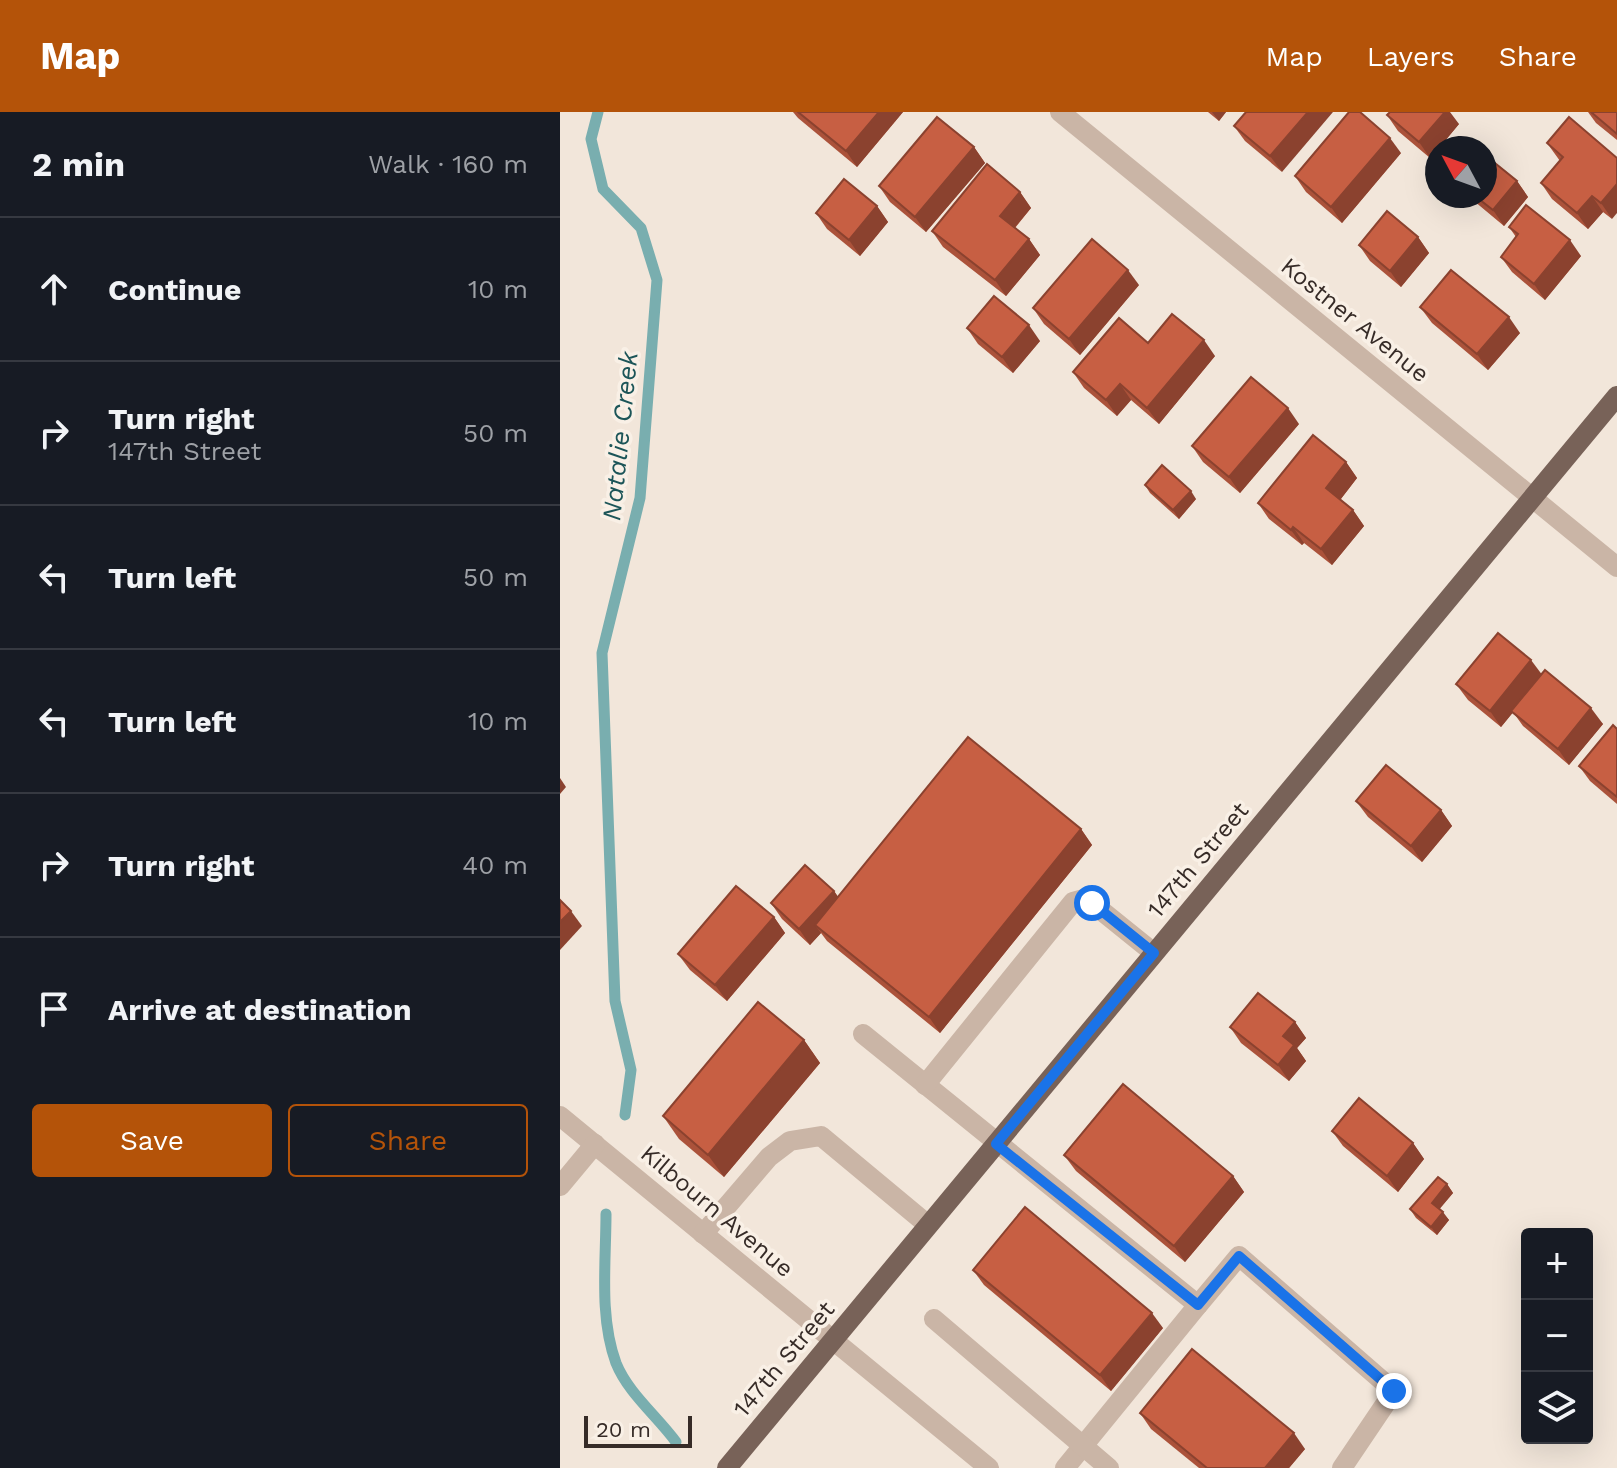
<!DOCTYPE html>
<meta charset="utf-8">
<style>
:root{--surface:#171b24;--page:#242831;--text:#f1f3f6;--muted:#9ea1a6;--line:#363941;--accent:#b45309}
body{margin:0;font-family:"Work Sans",sans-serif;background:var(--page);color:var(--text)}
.controls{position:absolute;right:24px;bottom:24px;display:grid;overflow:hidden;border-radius:8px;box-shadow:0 8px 32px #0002}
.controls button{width:72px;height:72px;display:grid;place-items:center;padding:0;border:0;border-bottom:2px solid var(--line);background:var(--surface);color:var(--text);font:40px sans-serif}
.compass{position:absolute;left:865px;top:24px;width:72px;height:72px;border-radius:50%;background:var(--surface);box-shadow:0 8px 32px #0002;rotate:311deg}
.scale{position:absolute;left:24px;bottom:20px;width:108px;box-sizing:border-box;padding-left:8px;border:4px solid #362b27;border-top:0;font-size:22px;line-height:28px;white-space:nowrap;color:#362b27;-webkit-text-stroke:6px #f9f0e6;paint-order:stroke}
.stop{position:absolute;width:24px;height:24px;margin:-18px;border:6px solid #1a73e8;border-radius:50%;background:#fff}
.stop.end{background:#1a73e8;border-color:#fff;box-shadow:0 2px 8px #0008}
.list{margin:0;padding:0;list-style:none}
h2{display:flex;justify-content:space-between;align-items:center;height:104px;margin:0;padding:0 32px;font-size:34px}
h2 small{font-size:26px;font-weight:400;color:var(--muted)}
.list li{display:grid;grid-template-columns:52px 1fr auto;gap:24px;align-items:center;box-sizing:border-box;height:144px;padding:0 32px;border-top:2px solid var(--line)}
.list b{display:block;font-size:30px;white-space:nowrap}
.list p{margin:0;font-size:26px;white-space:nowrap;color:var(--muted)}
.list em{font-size:26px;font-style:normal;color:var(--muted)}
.actions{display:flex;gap:16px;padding:24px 32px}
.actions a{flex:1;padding:18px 0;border:2px solid var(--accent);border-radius:8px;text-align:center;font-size:28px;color:var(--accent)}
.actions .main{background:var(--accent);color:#fff}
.icon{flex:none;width:44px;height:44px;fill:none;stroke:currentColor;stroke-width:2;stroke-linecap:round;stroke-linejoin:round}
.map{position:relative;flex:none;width:1057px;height:1356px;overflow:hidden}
header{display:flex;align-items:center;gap:48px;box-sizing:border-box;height:112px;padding:0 40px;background:var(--accent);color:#fff}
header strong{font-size:38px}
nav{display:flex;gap:44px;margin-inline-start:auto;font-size:28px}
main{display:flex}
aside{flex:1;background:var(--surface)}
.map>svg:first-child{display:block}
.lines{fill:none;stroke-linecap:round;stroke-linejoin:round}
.stream{stroke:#79aeaf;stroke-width:11}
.minor{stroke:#cab5a6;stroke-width:20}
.major{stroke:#786258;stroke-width:20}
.wall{fill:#ab523a}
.shaded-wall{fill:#8b422f}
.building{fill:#c75f43;stroke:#8b422f;stroke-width:2}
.route{stroke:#1a73e8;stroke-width:10}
.labels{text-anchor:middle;stroke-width:7;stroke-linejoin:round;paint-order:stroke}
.street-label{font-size:24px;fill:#362b27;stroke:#f9f0e6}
.water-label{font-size:26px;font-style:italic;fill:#1c5558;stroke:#f9f0e6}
</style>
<header>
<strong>Map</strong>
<nav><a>Map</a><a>Layers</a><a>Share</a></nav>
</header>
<main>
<aside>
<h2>2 min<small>Walk · 160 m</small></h2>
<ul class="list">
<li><svg class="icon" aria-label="ahead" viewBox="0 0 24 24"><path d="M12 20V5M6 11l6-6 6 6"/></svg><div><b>Continue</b></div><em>10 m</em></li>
<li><svg class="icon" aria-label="right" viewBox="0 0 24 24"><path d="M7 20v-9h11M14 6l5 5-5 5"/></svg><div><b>Turn right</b><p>147th Street</p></div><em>50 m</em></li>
<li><svg class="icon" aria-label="left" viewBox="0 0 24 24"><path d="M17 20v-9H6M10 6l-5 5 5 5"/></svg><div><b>Turn left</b></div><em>50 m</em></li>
<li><svg class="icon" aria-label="left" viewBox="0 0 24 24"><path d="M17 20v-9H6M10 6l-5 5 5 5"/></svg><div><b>Turn left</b></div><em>10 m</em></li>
<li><svg class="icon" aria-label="right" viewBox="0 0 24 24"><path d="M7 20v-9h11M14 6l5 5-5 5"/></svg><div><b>Turn right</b></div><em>40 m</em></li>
<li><svg class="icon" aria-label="arrive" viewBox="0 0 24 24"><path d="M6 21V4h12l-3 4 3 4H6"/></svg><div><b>Arrive at destination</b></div></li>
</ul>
<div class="actions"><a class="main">Save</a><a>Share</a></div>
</aside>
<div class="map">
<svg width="1057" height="1356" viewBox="0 0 1057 1356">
<rect width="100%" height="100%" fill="#f2e6da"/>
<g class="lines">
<g class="stream">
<path d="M38,0L31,27L43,77L81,116L97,168L80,386L42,541L55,889L71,958L65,1003"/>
<path d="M46,1102C46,1150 39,1205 56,1251C68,1281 97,1304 116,1330"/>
</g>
<g class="minor">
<path d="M500,0L1057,455"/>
<path d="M303,922L638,1193L505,1356"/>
<path d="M365,973L513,790L524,787L532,791L594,841"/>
<path d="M0,1004L429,1356"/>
<path d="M0,1074L35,1032"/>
<path d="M143,1122L209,1045L230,1029L261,1024L368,1113"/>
<path d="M638,1193L679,1144L834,1279L782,1356"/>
<path d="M374,1207L549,1356"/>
</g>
<path class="major" d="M167,1356L1057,284"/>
</g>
<g class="wall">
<path d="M233,0H343L297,55L238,6Z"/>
<path d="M648,0H666L659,9Z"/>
<path d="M686,0L722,60L685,29L674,14Z"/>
<path d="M1028,0H1057V28L1036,11Z"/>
<path d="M827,3L899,12L879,36H877L870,46L838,19Z"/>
<path d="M1009,5L1052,107L1043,100L1028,117L992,87L981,71L1000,49L987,31Z"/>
<path d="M414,35L425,51L366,120L330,90L319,74Z"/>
<path d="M841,41L782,111L746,80L735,64Z"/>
<path d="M957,69L968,85L944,114L908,84H925Z"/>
<path d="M460,80L471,96L455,116L469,127L480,143L446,184L383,135L372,119Z"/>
<path d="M317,94L328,110L300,144L267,117L256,101Z"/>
<path d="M949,115L1021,144L985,188L952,160L941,145L956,125Z"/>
<path d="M858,125L869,141L841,175L810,149L799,133Z"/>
<path d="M579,173L520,243L484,212L473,196Z"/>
<path d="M860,195L960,221L928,258L872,211Z"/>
<path d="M407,216L480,229L453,261L418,232Z"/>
<path d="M588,231L655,244L599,312L571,288L557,304L524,276L513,260Z"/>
<path d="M739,312L680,381L643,350L632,334Z"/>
<path d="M786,350L797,366L780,388L793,398L804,414L772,453L744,431L742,433L709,407L698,391Z"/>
<path d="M585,373L636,387L619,407L590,381Z"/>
<path d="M981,563L1043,612L1009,653L963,614L953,600L941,615L908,588L896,572Z"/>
<path d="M1057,617V692L1030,669L1019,654Z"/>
<path d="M796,689L881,698L892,714L862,750L808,705Z"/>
<path d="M521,717L532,733L380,921L267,829L261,821L250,833L222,807L211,791L274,779L278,785Z"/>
<path d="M214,805L225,821L167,889L130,858L118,842Z"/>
<path d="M735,910L746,926L737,936L746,949L729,969L681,931L670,915Z"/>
<path d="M244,928L260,951L164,1065L119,1027L103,1004Z"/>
<path d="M772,1019L853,1031L864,1047L838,1080L783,1034Z"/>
<path d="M504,1043L673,1064L684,1080L625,1150L516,1059Z"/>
<path d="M887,1072L893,1081L879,1097L889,1108L877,1123L856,1106L850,1097Z"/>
<path d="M413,1158L603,1216L551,1279L424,1173Z"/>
<path d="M580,1301L745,1337L729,1356H639L591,1317Z"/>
</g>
<g class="shaded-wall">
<path d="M319,0H343L297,55L286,39Z"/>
<path d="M652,0H666L659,9Z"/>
<path d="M748,0H773L722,60L710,44Z"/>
<path d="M885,0H890L899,12L879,36H877V38L870,46L859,30Z"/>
<path d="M830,26L841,41L782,111L771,95Z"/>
<path d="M414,35L425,51L366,120L355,105Z"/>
<path d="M957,69L968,85L944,114L933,98Z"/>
<path d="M1057,72V101L1052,107L1041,91Z"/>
<path d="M460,80L471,96L451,120L440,104Z"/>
<path d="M1032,84L1043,100L1028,117L1017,101Z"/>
<path d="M317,94L328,110L300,144L289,128Z"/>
<path d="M858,125L869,141L841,175L830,159Z"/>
<path d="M469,127L480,143L446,184L435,168Z"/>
<path d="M1010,128L1021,144L985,188L974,172Z"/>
<path d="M568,158L579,173L520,243L509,227Z"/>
<path d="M949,205L960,221L928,258L917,242Z"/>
<path d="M469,213L480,229L453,261L442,245Z"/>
<path d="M644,228L655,244L599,312L587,296Z"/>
<path d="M560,272L571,288L557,304L546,288Z"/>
<path d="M728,296L739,312L680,381L669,365Z"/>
<path d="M786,350L797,366L777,392L766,376Z"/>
<path d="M631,379L636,387L619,407L613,398Z"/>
<path d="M793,398L804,414L772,453L761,437Z"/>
<path d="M733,415L744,431L742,433L731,418Z"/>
<path d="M971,548L983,564L941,615L930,599Z"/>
<path d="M1031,596L1043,612L1009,653L998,637Z"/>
<path d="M0,666L6,675L0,682Z"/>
<path d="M881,698L892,714L862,750L851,734Z"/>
<path d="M521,717L532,733L380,921L369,905Z"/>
<path d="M274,779L285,795L255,813L261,821L250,833L239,817Z"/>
<path d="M11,799L22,814L0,838V810Z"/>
<path d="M214,805L225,821L167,889L155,873Z"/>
<path d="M735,910L746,926L737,936L746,949L729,969L718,953L723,924Z"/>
<path d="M244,928L260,951L164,1065L148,1043Z"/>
<path d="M853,1031L864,1047L838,1080L827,1064Z"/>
<path d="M673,1064L684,1080L625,1150L614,1134Z"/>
<path d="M887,1072L893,1081L878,1099L872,1091Z"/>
<path d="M883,1100L889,1108L877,1123L871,1115Z"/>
<path d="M592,1201L603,1216L551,1279L540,1263Z"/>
<path d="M734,1321L745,1337L729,1356H705Z"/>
</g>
<g class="building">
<path d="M238,0H319L286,39Z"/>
<path d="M686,0H748L710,44L674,14Z"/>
<path d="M789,0H800L830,26L771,95L735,64Z"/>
<path d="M830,0H885L859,30L827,3Z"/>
<path d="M1031,0H1057V22Z"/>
<path d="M377,5L414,35L355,105L319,74Z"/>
<path d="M1009,5L1057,46V72L1041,91L1032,84L1017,101L981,71L1003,45L987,31Z"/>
<path d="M925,43L957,69L933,98L915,84H925Z"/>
<path d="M427,52L460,80L440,104L469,127L435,168L372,119Z"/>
<path d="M284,67L317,94L289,128L256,101Z"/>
<path d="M966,93L1010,128L974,172L941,145L958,122L949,115Z"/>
<path d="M827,99L858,125L830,159L799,133Z"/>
<path d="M532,127L568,158L509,227L473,196Z"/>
<path d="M891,158L949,205L917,242L860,195Z"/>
<path d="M434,184L469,213L442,245L407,216Z"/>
<path d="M612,202L644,228L587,296L560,272L546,288L513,260L559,206L588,231Z"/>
<path d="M691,265L728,296L669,365L632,334Z"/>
<path d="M753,323L786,350L766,376L793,398L761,437L733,415L731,418L698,391Z"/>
<path d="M602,353L631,379L613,398L585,373Z"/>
<path d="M938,521L971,548L930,599L896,572Z"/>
<path d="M985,558L1031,596L998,637L951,599Z"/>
<path d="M1053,613L1057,617V685L1019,654Z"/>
<path d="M408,625L521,717L369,905L255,813Z"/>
<path d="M826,653L881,698L851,734L796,689Z"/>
<path d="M245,753L274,779L239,817L211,791Z"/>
<path d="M176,774L214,805L155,873L118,842Z"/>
<path d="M0,788L11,799L0,810Z"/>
<path d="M698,881L735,910L723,924L734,933L718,953L670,915Z"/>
<path d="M198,890L244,928L148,1043L103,1004Z"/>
<path d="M563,972L673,1064L614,1134L504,1043Z"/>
<path d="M799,986L853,1031L827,1064L772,1019Z"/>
<path d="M878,1065L887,1072L872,1091L883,1100L871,1115L850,1097Z"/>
<path d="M465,1095L592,1201L540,1263L413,1158Z"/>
<path d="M632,1237L734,1321L705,1356H647L580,1301Z"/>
</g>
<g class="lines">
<path class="route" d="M532,791L594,841L436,1032L638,1193L679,1144L834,1279"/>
</g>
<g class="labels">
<g class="street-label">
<text transform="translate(795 208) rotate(39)" y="8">Kostner Avenue</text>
<text transform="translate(638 748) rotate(-50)" y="8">147th Street</text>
<text transform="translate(157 1099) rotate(40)" y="8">Kilbourn Avenue</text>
<text transform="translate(224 1247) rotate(-50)" y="8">147th Street</text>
</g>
<g class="water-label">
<text transform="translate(60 324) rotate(-84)" y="9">Natalie Creek</text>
</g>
</g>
</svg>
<div class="controls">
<button>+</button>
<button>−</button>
<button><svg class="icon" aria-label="layers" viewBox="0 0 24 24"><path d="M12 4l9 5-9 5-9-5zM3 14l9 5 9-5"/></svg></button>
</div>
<svg class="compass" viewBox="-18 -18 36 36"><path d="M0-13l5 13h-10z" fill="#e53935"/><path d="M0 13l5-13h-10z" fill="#9ea1a6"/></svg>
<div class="scale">20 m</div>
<div class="stop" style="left:532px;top:791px"></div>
<div class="stop end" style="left:834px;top:1279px"></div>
</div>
</main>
